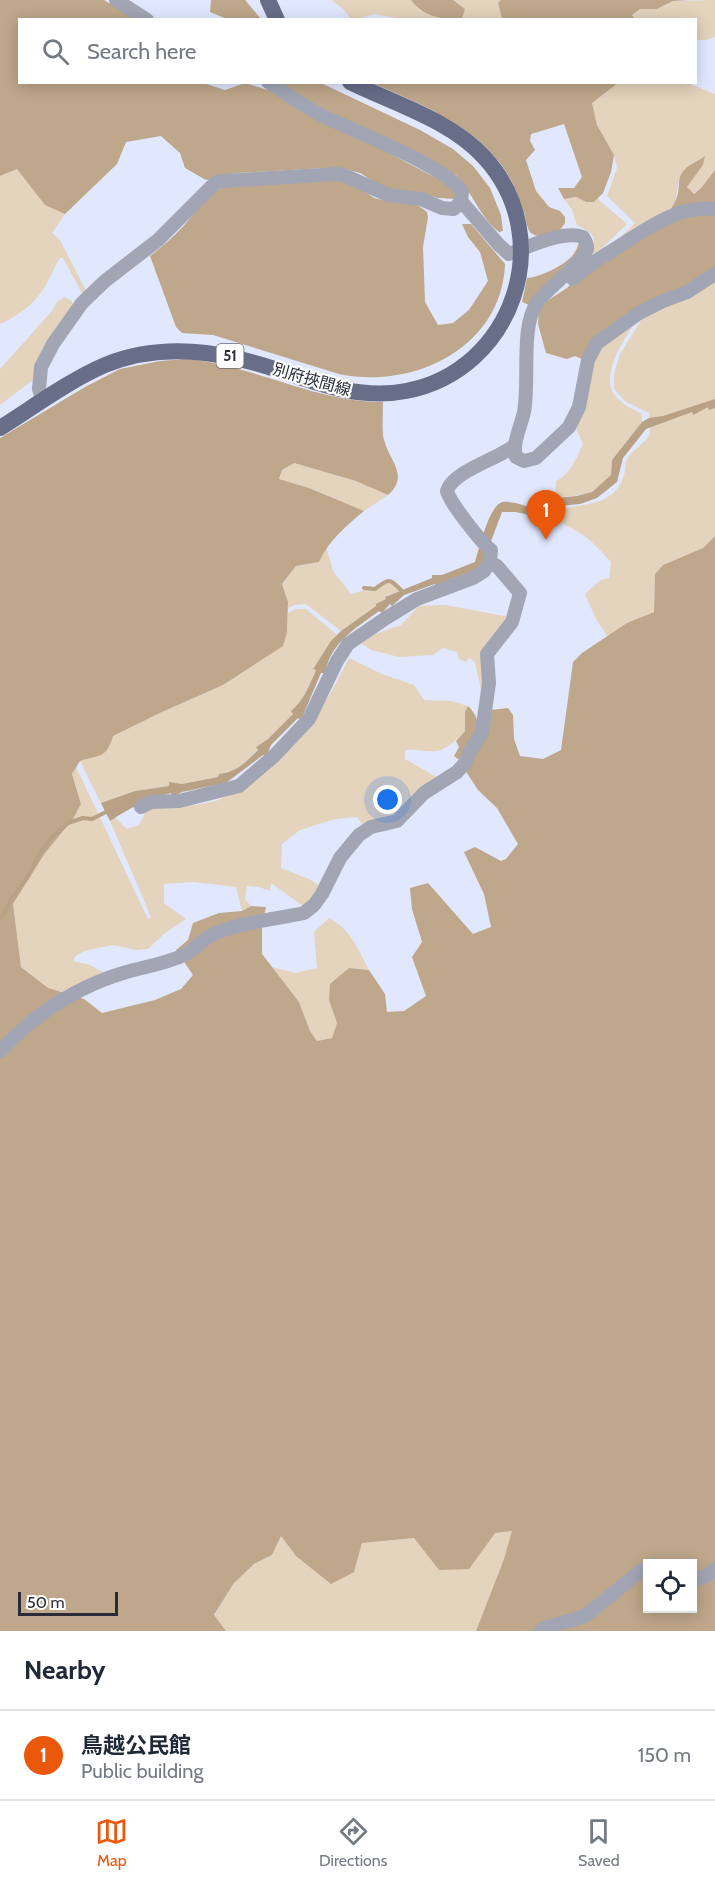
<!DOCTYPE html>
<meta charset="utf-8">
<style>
:root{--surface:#fff;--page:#f6f6f7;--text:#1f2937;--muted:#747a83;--line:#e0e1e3;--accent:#ea580c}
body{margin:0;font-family:Cabin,"Noto Sans JP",sans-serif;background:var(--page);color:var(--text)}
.controls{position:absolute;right:18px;bottom:18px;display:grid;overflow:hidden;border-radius:0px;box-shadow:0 3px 15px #0003}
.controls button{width:54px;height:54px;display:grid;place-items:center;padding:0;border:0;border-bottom:2px solid var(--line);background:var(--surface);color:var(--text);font:30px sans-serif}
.scale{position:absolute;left:18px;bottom:15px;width:100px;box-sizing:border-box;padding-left:6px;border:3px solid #292b36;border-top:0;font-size:16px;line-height:21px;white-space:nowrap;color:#292b36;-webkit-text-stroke:4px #fff;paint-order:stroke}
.you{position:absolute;left:388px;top:800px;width:21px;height:21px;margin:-15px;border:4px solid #fff;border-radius:50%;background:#1a73e8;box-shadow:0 0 0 9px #1a73e833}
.badge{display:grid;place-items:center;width:39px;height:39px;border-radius:50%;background:var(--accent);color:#fff;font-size:20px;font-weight:700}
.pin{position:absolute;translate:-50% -50px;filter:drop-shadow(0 2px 3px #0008)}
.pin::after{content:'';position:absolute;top:32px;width:21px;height:18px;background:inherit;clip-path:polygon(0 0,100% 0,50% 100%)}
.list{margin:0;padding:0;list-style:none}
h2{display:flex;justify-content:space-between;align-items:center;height:78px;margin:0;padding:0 24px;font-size:26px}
h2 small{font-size:20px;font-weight:400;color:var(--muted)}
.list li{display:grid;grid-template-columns:39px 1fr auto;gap:18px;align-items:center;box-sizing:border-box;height:90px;padding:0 24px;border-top:2px solid var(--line)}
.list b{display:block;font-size:22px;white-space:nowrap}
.list p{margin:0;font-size:20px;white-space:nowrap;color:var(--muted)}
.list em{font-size:20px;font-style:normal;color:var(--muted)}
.icon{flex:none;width:33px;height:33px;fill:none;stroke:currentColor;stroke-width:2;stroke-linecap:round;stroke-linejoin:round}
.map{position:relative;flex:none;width:715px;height:1631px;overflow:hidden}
.search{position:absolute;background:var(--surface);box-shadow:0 3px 15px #0003;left:18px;right:18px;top:18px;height:66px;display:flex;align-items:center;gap:15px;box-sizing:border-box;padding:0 21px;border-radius:0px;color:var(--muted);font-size:22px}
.sheet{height:168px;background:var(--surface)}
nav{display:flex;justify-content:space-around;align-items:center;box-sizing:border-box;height:84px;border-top:2px solid var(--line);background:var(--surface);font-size:16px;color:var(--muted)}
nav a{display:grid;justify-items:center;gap:3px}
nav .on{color:var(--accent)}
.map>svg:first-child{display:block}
.green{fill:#e4d3bd}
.forest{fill:#bea78a;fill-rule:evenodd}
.water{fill:#b8a184}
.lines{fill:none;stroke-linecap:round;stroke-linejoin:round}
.stream{stroke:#b8a184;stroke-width:4}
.minor{stroke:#a2a6b4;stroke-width:14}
.primary{stroke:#686e88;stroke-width:16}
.labels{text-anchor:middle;stroke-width:4.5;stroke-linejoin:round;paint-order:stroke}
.shield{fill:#fff;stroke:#696b72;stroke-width:1.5}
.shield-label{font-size:15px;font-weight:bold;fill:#292b36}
.street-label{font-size:16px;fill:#292b36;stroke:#fff}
</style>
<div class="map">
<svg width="715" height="1631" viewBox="0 0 715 1631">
<rect width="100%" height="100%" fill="#e1e7fd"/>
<g class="green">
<path d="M332,0H411L418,8L440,18L403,19L374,14L358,19H351L344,10Z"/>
<path d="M453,0H501L498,4L502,19H462L465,9Z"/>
<path d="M715,0V37L705,40H696V20L636,19L632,15L640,9H657L673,1Z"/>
<path d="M618,83H687L715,94V170L702,187L693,194L687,187L703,165L705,157C699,161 689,164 685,169C673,180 682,202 666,215C658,223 631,233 620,238L635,223L607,196L617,168L614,155L597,125L592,103Z"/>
<path d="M17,169L45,205L65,214L52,233L60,240L86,291L83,295L63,258H60C54,267 50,279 44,288C35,303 17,317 0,324V176Z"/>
<path d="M576,197L586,202H594L597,198L599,200L627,224L581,268C587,258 601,243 590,233C586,229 581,228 577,225L572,210L564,199Z"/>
<path d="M715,279V536L703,548L663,565L655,574L654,612L627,623L608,637L596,619L585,594L601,580L609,578L611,562C602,552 594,543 583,535C571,527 562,525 550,514C574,501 611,511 623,478C626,473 624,465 627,460C631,449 649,443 650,431C651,426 649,419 649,413L626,402L614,389V374L620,354L642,319Z"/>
<path d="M64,297L72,301L73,306C58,327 34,353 33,380L0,405V369L52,311L57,302Z"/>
<path d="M637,320C626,336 603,369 612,391C616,401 632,409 642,414V422L612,460L611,475L605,482L588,494L555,498L556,481C570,475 577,457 583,444L576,428L597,349Z"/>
<path d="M293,463L356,481L388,495L364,511L309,488L279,479L282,470Z"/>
<path d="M326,546L333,571L351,594L365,590H375L383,584L393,582L399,591L386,596L387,599L376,604L377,606L341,631L306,604L295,605L288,608V602L282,585L296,566L319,562Z"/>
<path d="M445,605L510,617L486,648L483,699L475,662L470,658L465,662L459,659L457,652L443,648L433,655L399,657L371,650L362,644L364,638L401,625L419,606Z"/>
<path d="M296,609H306L337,635L313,668L316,670C309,685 304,700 291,711L293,714L268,739L256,747L258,749C246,762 237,772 219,774L218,777L182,784L169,783V786L135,791L101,803L80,761C97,755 106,758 113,736L162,712L223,685L250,666L287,632L288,613Z"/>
<path d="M349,658L382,674L414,685L424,700L451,701L468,706L465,712V731C458,738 447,750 436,751C426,752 416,749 405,750V759L440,779L401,814L365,828L357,817L335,819L300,830L282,844L281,868L311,880L323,888L306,908L271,883L270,891L259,887L247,886L245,899L251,906L242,911L236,887L194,882L164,884V903L186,919L165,933L148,949L136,950L113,945L84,951L76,956L73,961L90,965L108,975L67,993L48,989L21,967L13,904L45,853L73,819L81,804L72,774L76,767L148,919L151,917L110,821L115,817L127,829L139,825L144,816L145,810L179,804L196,805L216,801L241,789L311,723L330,694Z"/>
<path d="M329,918C351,930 358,949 369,970L349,968L329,1000L337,1023L332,1038L317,1041L310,1031L299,1002L272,967L295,973L317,968L314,932Z"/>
<path d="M513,1531L504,1559L476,1631H226L214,1616L234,1583L254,1564L272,1555L281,1536L296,1556L354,1572L362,1543L414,1538L439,1570L495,1533Z"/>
</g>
<g class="forest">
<path d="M0,0H104L136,19L20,20V82H200L225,90L245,83L274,92L451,186L455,192V199L438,198L420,193L384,188L360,173L345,169L325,168L236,173L206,180L185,168L180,153L161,136L126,142L117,164L65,214L45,205L17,169L0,176Z"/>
<path d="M211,0H245L261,19H227L210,12Z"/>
<path d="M411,0H453L465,9L462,19C443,20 424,17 411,0Z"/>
<path d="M501,0H689L673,1L657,9H640L632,15L636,20L502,19L498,3Z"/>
<path d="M282,83H321L420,130L453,149L473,166L490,188L501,215L503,231L499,232C479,216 473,193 456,175L312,103Z"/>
<path d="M372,83H618L592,103L597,125L614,155L611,172L603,193L594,202H586L576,197L564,199L558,188H574L582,177L564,124L531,134L530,141L535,150L526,160L536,191L549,207L560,211L565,217V223L558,233C550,235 539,239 531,233C527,230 526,218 524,212C518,194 511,177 500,163C468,122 418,103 372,83Z"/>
<path d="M705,156L703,165L687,187L694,194L702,187L715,170V207L666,216C671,209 676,202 678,193C680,184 677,178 684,170C689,164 699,161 705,156Z"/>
<path d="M342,180L361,189L374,198L390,202L404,201L419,206L427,212L428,217L423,247L425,302L438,325L453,323L469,310L488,281L480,252L468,237L462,224H471L505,264C502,347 414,390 339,374L213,335L182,333L176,327L150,256C163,246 176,235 186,223C199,208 207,194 225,186Z"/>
<path d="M715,212V269L687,286L584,360L575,356L567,359L546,353L538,324L539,309L547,301L567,288L584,271L669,221Z"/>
<path d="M579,242L583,248L529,305L522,302L527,278C541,277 568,264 575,252C577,249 578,245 579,242Z"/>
<path d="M186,359C254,365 314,402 383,402C383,413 382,425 383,435C387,460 411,474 388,495L356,481L294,463L282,470L279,479L309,488L364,511C346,526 329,540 319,562L296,566L282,584L288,602L287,632L283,646L223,685L162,712L113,736C106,760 99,754 80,761L72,774L81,804L73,819L45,853L13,904L21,967L48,988L84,999L102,1013L155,1000L181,989L193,975L176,950L188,940L193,923L219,913L242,911L251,906L266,907L262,924V954L299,1002L310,1031L317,1041L332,1038L337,1023L329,1000L330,984L349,968L369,970L385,994L387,1012L404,1011L426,996L412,957L422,942L412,909L410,888L428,883L473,934L491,927L484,894L464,852L475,847L501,861L506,859L518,844L497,808L478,790L465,770L491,710L508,708L513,715L514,739L520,756L543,759L561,750L573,662L582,653L627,623L654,612L655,574L663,565L703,548L715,536V1631H476L504,1559L512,1531L495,1533L469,1569L439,1570L414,1538L362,1543L354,1572L331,1584L296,1556L281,1536L272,1555L254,1564L234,1583L214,1615L226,1631H0V438L85,387L120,369L160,361ZM648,1564H692V1608H648Z"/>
<path d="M468,706C487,724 473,739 464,759H458L454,756L459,747L456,741L465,731V712Z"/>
</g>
<path class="water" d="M715,399V408L709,410L708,407L693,415L692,412L646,429L623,458L617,482L597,498L580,504L558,506L535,516L515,512H502L482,565C470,576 450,576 436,587L435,584L404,595L392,606L390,604L382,613L379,611C355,629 331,642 325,673H321L301,720L298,718L271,745L267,756L263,755L222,786L220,784L182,792L172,797L171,793C147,800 131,807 110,821L101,803L135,791L169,786V782L182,784L218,777L219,774C237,772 246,762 258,750L256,747L268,739L293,714L291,711C304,700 309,686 316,670L313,669L331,641L341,631L376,606V604L386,599L385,597L432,578V575H442L475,562C479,550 489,504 503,502C512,501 526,506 536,509L555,498L577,496L592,492L611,475L612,460L642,422L649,418L663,416Z"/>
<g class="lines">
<g class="stream">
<path d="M364,588L375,589C391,576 390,580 403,592"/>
<path d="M0,918L5,912L11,899L27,878L39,855L51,838L68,823L83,818L92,819L108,811"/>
</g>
<g class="minor">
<path d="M116,0L147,20"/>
<path d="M461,201L499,245L509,254C528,247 563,230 583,237C585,241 588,244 587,249C582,264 547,288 537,303C520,327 530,381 524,412C521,426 512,443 516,457L524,461L536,458L569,427L579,407L588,360L597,343L639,313L663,301L687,292L715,274"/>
<path d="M573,279C585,267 596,261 610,252C643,232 674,205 715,209"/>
<path d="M43,401L39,389L41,367L53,344L82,303L105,281L158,240L215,183L222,181L338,174L348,177L388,195L421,199L442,208L454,209L461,201L462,192C448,167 353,131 323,116C303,106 286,93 268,82"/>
<path d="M141,807L151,802L179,801L239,786L274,756L309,719L337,661L348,644L386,618L417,599L473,578L484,571L490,562"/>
<path d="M0,1051C35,1014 74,988 123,973C143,967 165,964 184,955C194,950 201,941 210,936C233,923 277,919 304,913L314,905L322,894L340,858L359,835L371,827L397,821L424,793L457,772L466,762L469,753L482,732L489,683L487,654L512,622L520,593L497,566L490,562L491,550C481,542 450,503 447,491C453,471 498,459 514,446"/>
<path d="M692,1580L707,1576L715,1569"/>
<path d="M541,1631L544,1628L585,1616L642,1570L648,1569"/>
</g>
<g class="primary">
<path d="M268,0L277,20"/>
<path d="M0,428C32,408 70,380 105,365C162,342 221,351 278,370C319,384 361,400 406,391C513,371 559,238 484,157C450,120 395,104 350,82"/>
</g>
</g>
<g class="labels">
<rect class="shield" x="216.5" y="344" width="27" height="24" rx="4.5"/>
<g class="shield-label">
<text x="230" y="361">51</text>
</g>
<g class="street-label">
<text transform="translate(312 379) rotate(16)" y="6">別府挾間線</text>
</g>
</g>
</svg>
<div class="controls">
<button><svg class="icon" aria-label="locate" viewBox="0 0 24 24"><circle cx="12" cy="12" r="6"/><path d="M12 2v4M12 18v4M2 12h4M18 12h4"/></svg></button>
</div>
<div class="scale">50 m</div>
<div class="you"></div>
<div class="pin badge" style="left:546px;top:540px">1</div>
<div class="search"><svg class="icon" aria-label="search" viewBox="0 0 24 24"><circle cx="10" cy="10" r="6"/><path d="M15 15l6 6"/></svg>Search here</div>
</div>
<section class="sheet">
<h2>Nearby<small></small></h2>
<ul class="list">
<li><span class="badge">1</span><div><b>鳥越公民館</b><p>Public building</p></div><em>150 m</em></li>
</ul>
</section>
<nav>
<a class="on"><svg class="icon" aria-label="map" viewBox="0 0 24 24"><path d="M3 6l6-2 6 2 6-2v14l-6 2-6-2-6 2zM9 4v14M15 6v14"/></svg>Map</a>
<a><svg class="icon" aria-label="directions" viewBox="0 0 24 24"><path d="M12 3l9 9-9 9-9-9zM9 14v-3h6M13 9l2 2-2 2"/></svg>Directions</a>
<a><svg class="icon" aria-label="saved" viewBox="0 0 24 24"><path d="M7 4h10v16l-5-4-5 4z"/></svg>Saved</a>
</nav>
